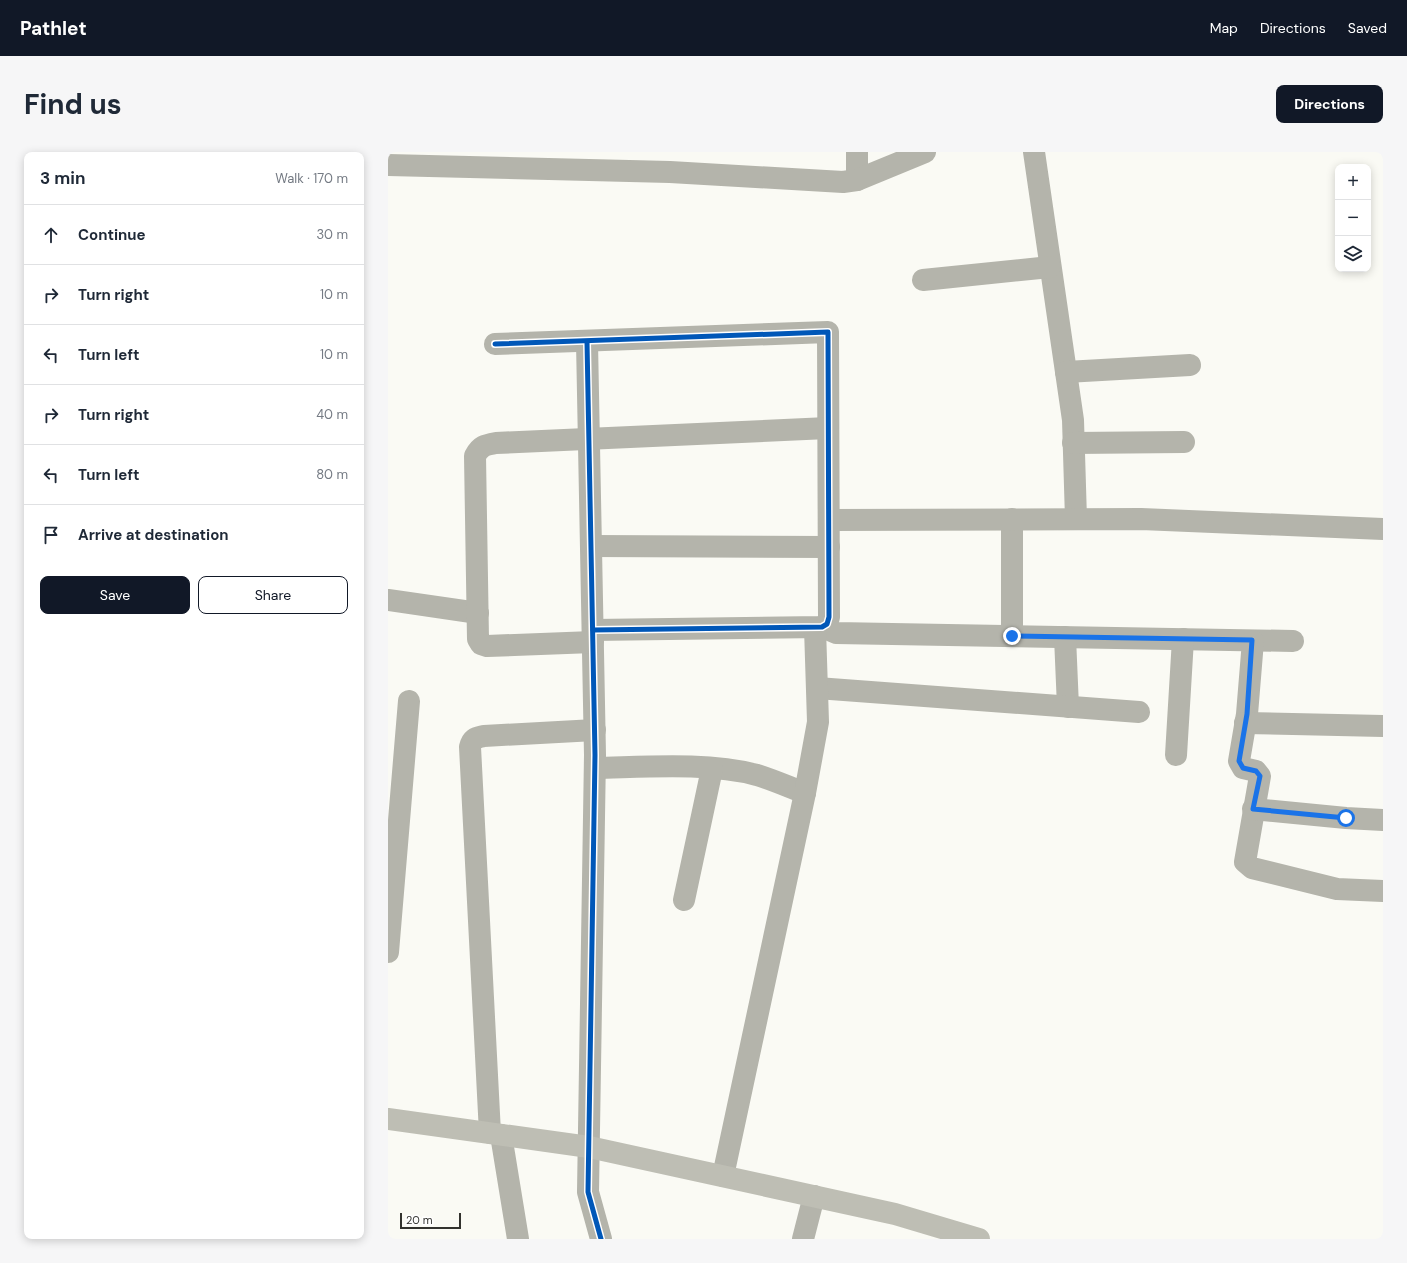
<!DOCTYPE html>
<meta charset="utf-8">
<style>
:root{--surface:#fff;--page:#f6f6f7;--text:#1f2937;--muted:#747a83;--line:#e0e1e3;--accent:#111827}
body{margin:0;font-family:"DM Sans",sans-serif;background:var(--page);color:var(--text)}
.controls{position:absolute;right:12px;top:12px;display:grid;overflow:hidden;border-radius:8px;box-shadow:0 2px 10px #0003}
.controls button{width:36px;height:36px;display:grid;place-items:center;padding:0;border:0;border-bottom:1px solid var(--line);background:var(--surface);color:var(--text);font:20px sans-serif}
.scale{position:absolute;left:12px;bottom:10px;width:61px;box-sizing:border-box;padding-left:4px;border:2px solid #32322e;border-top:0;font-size:11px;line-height:14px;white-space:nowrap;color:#32322e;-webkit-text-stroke:3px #fff;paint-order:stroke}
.stop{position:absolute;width:12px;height:12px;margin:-9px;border:3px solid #1a73e8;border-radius:50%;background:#fff}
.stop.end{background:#1a73e8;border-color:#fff;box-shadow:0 1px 4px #0008}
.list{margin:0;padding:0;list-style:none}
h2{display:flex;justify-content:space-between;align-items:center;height:52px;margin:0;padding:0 16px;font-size:17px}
h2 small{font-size:13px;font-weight:400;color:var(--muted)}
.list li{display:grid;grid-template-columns:26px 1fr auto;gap:12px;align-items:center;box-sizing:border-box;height:60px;padding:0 16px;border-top:1px solid var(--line)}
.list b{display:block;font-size:15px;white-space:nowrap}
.list em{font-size:13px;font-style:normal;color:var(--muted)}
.actions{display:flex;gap:8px;padding:12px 16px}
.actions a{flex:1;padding:9px 0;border:1px solid var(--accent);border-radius:8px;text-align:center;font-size:14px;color:var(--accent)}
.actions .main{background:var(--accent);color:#fff}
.icon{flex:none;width:22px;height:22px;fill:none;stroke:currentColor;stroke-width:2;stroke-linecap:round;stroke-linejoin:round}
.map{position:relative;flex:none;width:995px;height:1087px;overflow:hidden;border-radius:8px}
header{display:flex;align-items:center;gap:24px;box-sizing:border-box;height:56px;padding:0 20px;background:var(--accent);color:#fff}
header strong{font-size:19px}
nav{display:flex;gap:22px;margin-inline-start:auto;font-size:14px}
.intro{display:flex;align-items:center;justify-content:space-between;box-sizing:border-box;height:96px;padding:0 24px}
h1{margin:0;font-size:28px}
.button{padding:10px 18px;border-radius:8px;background:var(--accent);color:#fff;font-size:14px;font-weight:700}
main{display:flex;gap:24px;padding:0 24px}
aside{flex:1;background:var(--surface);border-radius:8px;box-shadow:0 2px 10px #0003}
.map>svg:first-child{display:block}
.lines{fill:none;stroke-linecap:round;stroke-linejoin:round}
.street{stroke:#b4b4ab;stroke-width:22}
.secondary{stroke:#bebeb4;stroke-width:22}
.cycleway-casing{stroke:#fff;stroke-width:8}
.cycleway{stroke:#0057b8;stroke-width:5}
.route{stroke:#1a73e8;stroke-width:5}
</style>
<header>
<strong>Pathlet</strong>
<nav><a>Map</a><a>Directions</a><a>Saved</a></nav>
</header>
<div class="intro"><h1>Find us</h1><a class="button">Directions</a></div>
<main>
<aside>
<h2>3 min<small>Walk · 170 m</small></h2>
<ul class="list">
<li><svg class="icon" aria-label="ahead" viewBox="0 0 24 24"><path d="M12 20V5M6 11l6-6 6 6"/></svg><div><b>Continue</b></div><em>30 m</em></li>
<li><svg class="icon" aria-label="right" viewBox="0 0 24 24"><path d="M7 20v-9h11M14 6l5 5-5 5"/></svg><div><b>Turn right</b></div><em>10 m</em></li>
<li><svg class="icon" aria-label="left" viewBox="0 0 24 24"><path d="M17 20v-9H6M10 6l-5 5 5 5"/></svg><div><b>Turn left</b></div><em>10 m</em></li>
<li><svg class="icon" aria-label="right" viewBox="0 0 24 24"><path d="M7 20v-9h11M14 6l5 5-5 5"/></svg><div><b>Turn right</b></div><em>40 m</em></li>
<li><svg class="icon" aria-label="left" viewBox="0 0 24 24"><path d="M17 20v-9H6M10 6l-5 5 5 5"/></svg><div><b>Turn left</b></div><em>80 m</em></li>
<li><svg class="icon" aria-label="arrive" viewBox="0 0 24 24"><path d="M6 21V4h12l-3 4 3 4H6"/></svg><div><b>Arrive at destination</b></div></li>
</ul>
<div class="actions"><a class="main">Save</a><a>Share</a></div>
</aside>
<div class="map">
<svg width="995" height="1087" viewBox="0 0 995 1087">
<rect width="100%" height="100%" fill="#fafaf4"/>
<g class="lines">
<g class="street">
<path d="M469,0V28"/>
<path d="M646,0L685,268L688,367"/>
<path d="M0,13L282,20L455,30L469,28L537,0"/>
<path d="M535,128L662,115"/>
<path d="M199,190L207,603L200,1040L213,1087"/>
<path d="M107,192L440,180L441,465L439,472L434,475L205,478"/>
<path d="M678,220L802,213"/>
<path d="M685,291L796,290"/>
<path d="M624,367V484"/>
<path d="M441,368L753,367L995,377"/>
<path d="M203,394L441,395"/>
<path d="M0,448L90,461"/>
<path d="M434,475L448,481L905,489"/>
<path d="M677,485L680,555"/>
<path d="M865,489L859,562L851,609L855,616L868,619L872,624L857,710L864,716L949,737L995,739"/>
<path d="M205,490L99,494L93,492L90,487L87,304C92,294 97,293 108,291L440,276"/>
<path d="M429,536L751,560"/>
<path d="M857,571L995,574"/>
<path d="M788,603L795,487"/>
<path d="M207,616C258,615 320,610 369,623C385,628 401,635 417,641"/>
<path d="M865,657L958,666L995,668"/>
<path d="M296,748L324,617"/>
<path d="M0,800L21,549"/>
<path d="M102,981L82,595C84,586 88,586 96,584L207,578"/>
<path d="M113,983L130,1087"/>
<path d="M335,1024L417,641L430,570L427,476"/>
<path d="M415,1087L426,1044"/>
</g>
<path class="secondary" d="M0,967L201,995L507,1062L591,1087"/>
<defs>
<g id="cycleway">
<path d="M199,190L207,603L200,1040L213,1087"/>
<path d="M107,192L440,180L441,465L439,472L434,475L205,478"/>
</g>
</defs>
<use href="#cycleway" class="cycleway-casing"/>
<use href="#cycleway" class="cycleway"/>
</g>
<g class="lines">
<path class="route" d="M624,484L864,488L859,562L851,609L855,616L868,619L872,624L865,657L958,666"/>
</g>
</svg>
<div class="controls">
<button>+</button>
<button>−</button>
<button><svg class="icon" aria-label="layers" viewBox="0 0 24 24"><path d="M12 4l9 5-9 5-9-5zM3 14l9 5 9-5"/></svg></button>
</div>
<div class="scale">20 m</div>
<div class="stop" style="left:958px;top:666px"></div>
<div class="stop end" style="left:624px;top:484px"></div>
</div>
</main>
